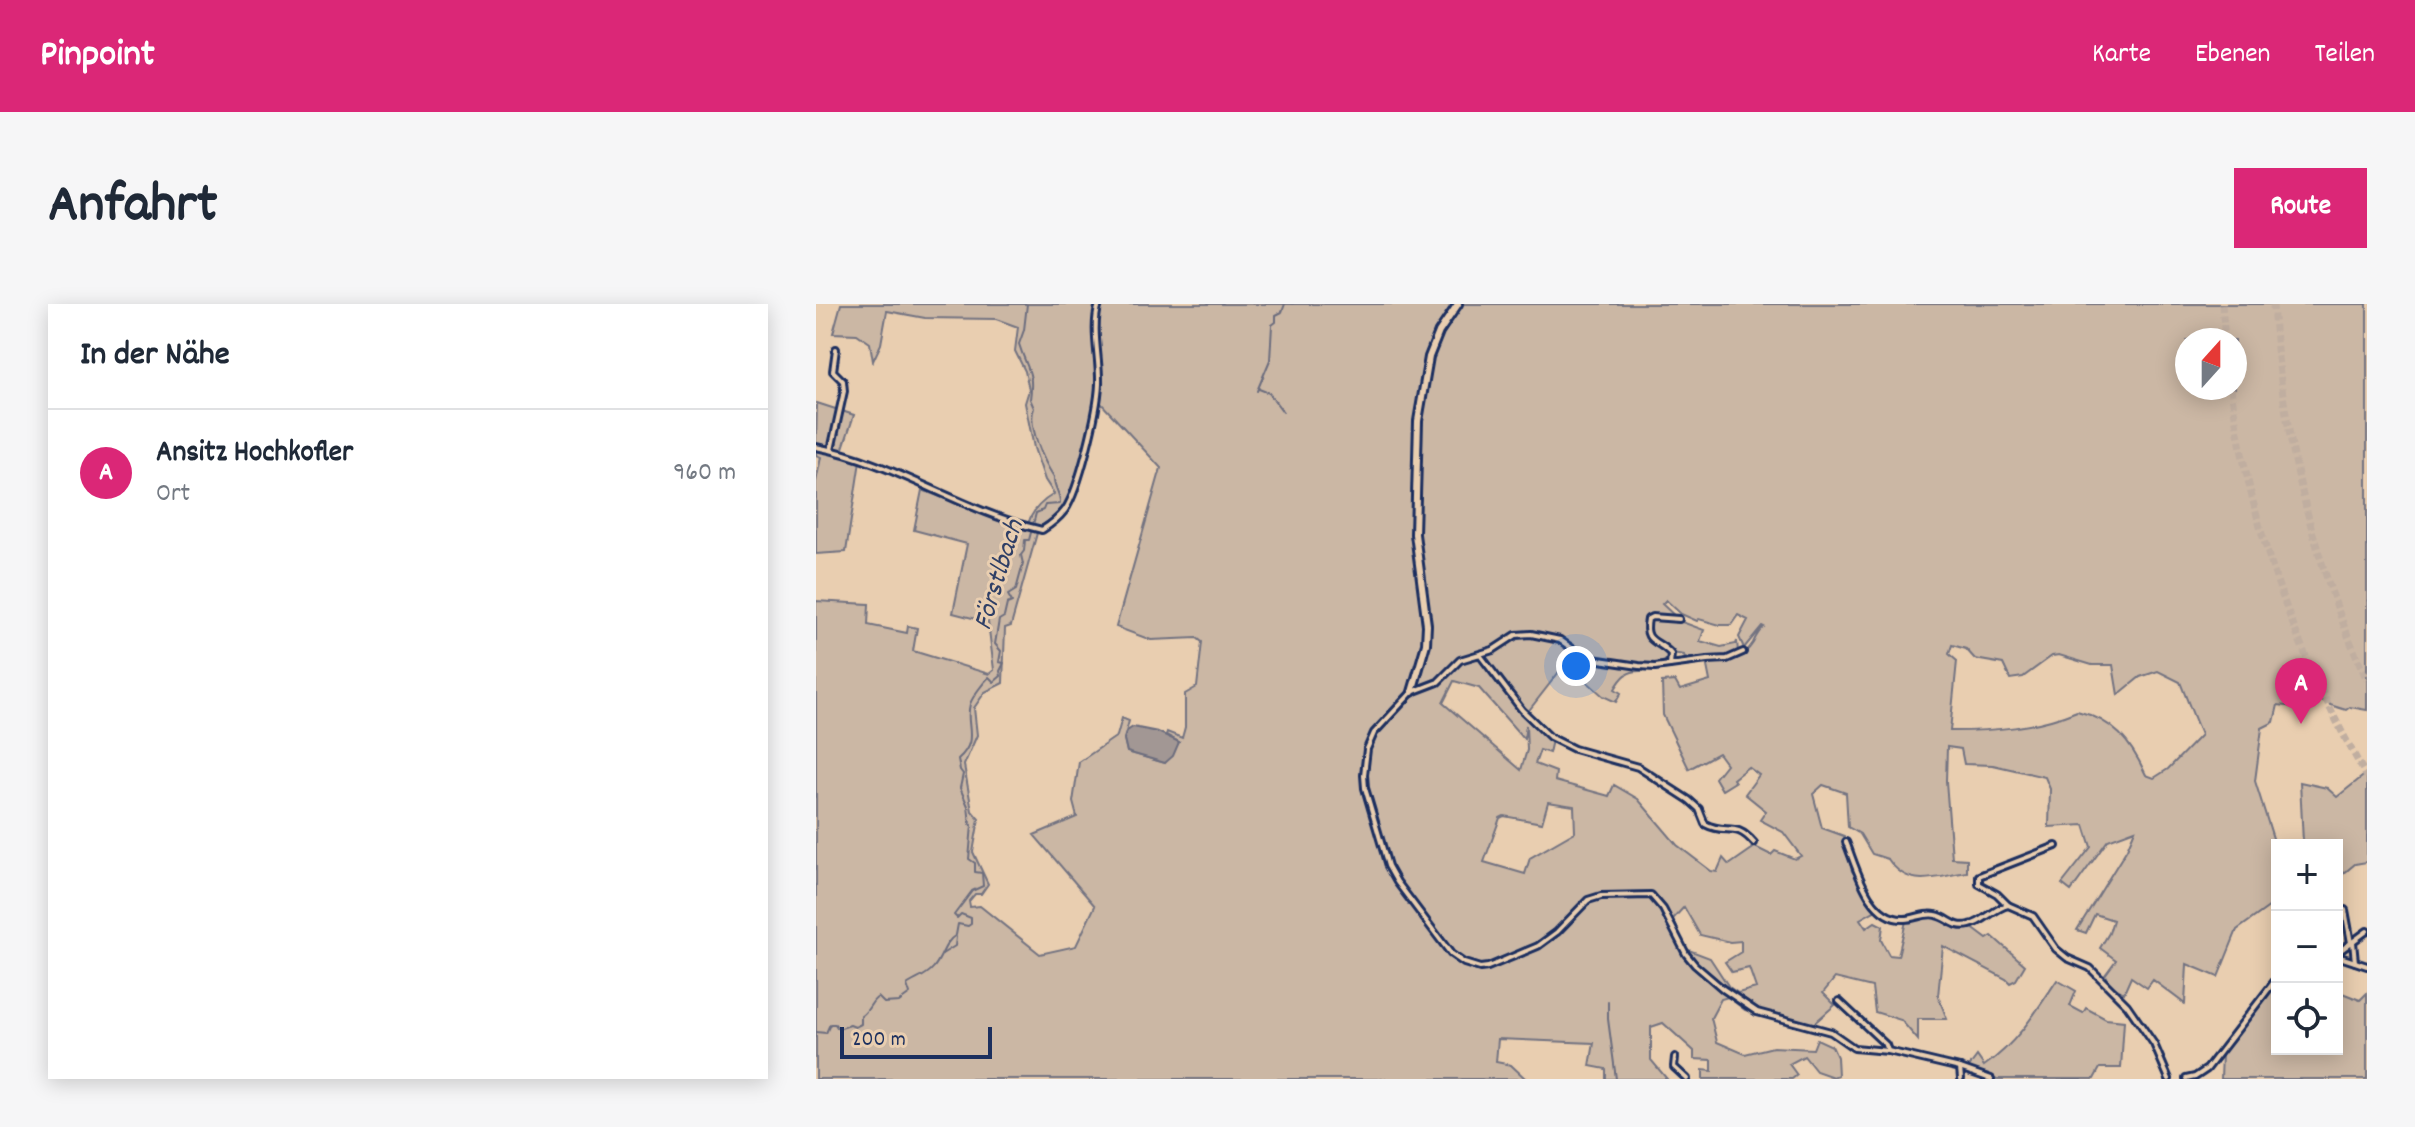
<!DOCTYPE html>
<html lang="de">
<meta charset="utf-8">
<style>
:root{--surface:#fff;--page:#f6f6f7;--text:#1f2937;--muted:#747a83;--line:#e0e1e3;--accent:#db2777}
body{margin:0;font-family:Dekko,sans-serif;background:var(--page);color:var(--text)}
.controls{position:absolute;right:24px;bottom:24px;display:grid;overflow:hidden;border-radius:0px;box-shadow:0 4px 20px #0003}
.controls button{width:72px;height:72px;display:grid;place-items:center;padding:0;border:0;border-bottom:2px solid var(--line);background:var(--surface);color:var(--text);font:40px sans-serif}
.compass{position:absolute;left:1359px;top:24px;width:72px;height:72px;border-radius:50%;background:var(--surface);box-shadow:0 4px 20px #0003;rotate:21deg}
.scale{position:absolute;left:24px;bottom:20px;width:152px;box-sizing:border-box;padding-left:8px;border:4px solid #1b2f5e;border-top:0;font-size:22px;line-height:28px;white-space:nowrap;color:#1b2f5e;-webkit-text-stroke:6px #e9ceb0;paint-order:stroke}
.you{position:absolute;left:760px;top:362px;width:28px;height:28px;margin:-20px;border:6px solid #fff;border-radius:50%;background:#1a73e8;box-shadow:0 0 0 12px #1a73e833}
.badge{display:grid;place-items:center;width:52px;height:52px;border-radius:50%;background:var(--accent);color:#fff;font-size:26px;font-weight:700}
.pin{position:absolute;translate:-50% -66px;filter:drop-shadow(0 2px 4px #0008)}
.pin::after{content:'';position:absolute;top:42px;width:28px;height:24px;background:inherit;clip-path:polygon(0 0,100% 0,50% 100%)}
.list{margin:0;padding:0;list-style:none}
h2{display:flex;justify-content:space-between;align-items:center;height:104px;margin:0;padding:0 32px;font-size:34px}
h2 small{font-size:26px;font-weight:400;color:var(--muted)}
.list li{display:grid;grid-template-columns:52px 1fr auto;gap:24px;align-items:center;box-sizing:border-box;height:128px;padding:0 32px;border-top:2px solid var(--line)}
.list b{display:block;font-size:30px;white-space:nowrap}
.list p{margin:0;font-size:26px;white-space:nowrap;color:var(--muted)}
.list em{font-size:26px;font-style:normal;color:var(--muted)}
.icon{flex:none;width:44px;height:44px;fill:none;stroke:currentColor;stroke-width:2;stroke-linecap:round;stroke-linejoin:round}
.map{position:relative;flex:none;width:1551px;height:775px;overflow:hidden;border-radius:0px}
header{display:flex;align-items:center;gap:48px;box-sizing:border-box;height:112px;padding:0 40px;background:var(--accent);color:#fff}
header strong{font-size:38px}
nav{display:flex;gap:44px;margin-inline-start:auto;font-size:28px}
.intro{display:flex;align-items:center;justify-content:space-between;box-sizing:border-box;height:192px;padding:0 48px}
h1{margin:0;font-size:56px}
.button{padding:20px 36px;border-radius:0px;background:var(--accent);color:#fff;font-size:28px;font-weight:700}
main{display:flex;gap:48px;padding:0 48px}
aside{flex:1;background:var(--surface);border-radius:0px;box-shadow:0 4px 20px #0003}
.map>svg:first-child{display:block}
.green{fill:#cbb7a4;stroke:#737381;stroke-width:2;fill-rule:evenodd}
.water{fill:#a29794;stroke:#6c6d7e;stroke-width:2}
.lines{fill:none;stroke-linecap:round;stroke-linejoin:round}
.stream{stroke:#6c6d7e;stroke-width:2}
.highway-tunnel{stroke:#c0aea0;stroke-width:7;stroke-dasharray:7 3.5;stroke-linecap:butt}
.street-casing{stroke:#1b2f5e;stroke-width:10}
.secondary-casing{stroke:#1b2f5e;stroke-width:12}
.street{stroke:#e9ceb0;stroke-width:4}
.secondary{stroke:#e9ceb0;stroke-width:6}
.labels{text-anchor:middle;stroke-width:6;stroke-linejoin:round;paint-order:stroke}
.water-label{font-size:28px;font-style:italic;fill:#2f3f66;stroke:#e9ceb0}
</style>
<header>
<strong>Pinpoint</strong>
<nav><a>Karte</a><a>Ebenen</a><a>Teilen</a></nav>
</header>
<div class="intro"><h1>Anfahrt</h1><a class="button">Route</a></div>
<main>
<aside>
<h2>In der Nähe<small></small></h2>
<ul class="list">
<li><span class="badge">A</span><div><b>Ansitz Hochkofler</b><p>Ort</p></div><em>960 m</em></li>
</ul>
</aside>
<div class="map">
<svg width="1551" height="775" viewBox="0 0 1551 775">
<rect width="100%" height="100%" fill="#e9ceb0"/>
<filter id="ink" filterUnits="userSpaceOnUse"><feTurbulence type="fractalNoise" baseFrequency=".0125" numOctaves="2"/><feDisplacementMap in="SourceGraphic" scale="16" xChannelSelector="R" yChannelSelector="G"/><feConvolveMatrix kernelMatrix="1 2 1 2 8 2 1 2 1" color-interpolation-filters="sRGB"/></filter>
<g filter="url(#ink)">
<g class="green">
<path d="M25,0H281C273,31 283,62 280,94C278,119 260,188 245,208C240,214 233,220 225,223L212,220C216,206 226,197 238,190L229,176L218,144L209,99L213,86L209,67L199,47L202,23L180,15L109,14L71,7L65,40L57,57L54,39L41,30L17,29Z"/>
<path d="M285,0H1551V406L1534,403L1530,406L1514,401L1513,398L1499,396L1496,405L1462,401L1458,418L1446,424L1439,477L1461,547V597L1421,626L1402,673L1371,660L1369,700L1337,676L1331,684L1315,673L1308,689L1293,680L1289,671L1300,656L1284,644L1293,629L1297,616L1279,610L1270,629L1261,626L1311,545L1319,526L1292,536L1255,587L1246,580L1275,543L1268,521L1233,523L1234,485L1229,473L1177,461L1148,460L1145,445L1131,443L1130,477L1136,554L1151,555V568C1119,573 1093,586 1072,555L1056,550L1044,530L1032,523L1030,489L1007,481L997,490L1006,524L1028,532L1036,567L1048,583L1060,606L1044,615L1050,624L1059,618L1067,622L1065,636L1073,651L1082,652L1090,617C1098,615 1108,611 1117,613C1131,616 1139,626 1155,623L1171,635L1176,632L1209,661L1200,676L1194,679L1190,675L1127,642L1122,692L1131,715H1102V736L1085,716L1059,708L1056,683L1019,674L1007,689L1019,701L995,722L929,706L912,693L905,695L895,714L901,738L929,750L957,743L997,745L1001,735L1016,742L1021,753L1022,771L1017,773L1000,767L988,752L973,760L981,771L976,775H887V766L896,767V756L878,755V747L847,719L835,723V756L851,775H790V765L774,762L778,739L682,735L680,758L695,761L710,775H0V297L53,300L52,321L91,329L92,322L101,324L97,347L173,370L178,366L172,318L137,309L151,240L98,226L106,186L221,229L195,322L189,324L187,379L169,388L158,404L161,431L148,461L156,507L163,515L157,548L172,580L165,590H159L153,597L154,603L164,602L224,650L260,642L279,602L218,531L261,513L257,498L263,458L301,432L306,414L313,417L308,435L311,448L349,459L363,438L350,431L351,428L366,434L369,423V390L381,383L386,338L381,334L335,336L300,323L345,164L283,97L282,16ZM1371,36H1419V84H1371ZM850,296L865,310L881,317L883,315L904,321H915L922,311L932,316L923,333L928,344L946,322L948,323C942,328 940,332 937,339C926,357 909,357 890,357L894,377L864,386L859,377L846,378L847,411L873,465L902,449L910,460L899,474L906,486L919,478L917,475L932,463L943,471L929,490L950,507L944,516L967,528L985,552L979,555L959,547L955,551L939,543L913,561L907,554L901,568L895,567L861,541L822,495L798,481L793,492L739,477L740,468L719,460L724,446L733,449L736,436L711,409L750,359L787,392L800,398L805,389L799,385C806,373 811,366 827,367V364L846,365V360L856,349L868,351L869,355L911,353L922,348L921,337L920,340L905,343L884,337L888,326L866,318L845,315L860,313L846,300ZM1136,341L1150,345L1159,355L1187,360L1194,375L1207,373L1236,352L1243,351L1276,361H1297L1302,391L1324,373L1342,367L1364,378L1385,431L1352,465L1338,474L1330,471C1315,438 1298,416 1261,407C1220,424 1178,427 1134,427L1141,357L1133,350ZM638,377L663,384L708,435L710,421L711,446L705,466L627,399ZM732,498L758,502L759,528L714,554L709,570L668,558L684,514L688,512L726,519ZM868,603L884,631L914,638L925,637V648L909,658L916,668L933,664L940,684L922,689L913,683L894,654L870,645L857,615Z"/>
<path d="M1,99L38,111L26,147L0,142Z"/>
<path d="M0,145L44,157L30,248L0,250V178L5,153L0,151Z"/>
<path d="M1551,469V558L1539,560L1521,575V541H1488L1487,538L1484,478L1511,484L1521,493Z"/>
<path d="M1241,676L1260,687L1254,702L1267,709L1270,704L1290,715L1308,717L1305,764H1284L1278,775H1181L1152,764L1161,752L1168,762C1200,740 1220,708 1241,676Z"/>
<path d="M1461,679V745H1521V687L1544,696L1551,689V775H1405L1406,750Z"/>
</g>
<path class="water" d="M317,423L342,428L363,438L357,452L349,459L311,448L308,435L311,427Z"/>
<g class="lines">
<g class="stream">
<path d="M475,0H477"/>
<path d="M443,85L453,89L467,108"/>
<path d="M441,87L454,56L456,21L460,18V11L466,8L469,0"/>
<path d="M126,650L139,642L140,633"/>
<path d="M792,698V715L800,775"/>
<path d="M0,728L10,729L14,720H19L22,725L34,721L39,723L45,720V712C54,706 54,698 62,693L68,699L83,698L94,690L91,681C99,675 110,673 118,663C126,654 128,638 140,631L142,620L152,622L155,620V614L145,610L141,614L138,611L156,587L167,582L166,569L159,568V559L153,555L156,521L154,520L152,502L144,484L147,470L144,466L142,455C164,436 148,421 154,400C157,392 167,379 173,373L178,378L185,372L184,367L188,359L183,358L185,347L179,340L183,316L188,313L191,300L196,298L192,291L200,286L207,260L205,251L208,247L209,236H213L220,209L227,206L229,201L244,200C245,190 237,182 238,173C228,158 211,121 218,104L214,95C218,67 211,66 203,40L208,26L211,0"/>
</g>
<g class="highway-tunnel">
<path d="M1406,0L1409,36"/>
<path d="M1457,0C1466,129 1497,258 1551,376"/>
<path d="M1415,84C1433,220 1482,355 1551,473"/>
</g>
<defs>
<g id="street">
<path d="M0,143C79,158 147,208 226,226C234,221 243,214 249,206C263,186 282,106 283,80C284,55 275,25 283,0"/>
<path d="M15,146L28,87L27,77L17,67L20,45"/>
<path d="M927,348L911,355L891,356L839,363L823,362L770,354L744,336L715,330L700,331L677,346L644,356L622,378L596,388L558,429L551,445L548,471L549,484L572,562L581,578L635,650L648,659L664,664L672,663L722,642L741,628L772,596L785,592L835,591L847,605L870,650L879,661L907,685L941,708L1015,728L1038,744L1072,747L1144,764L1175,775"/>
<path d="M664,351L706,406L734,433L758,445L822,463L873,496L883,505L889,520C911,532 918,516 938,539"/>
<path d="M854,361L855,350C842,335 827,340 832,315L836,313L863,315"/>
<path d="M1030,538C1041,565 1053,617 1089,615C1099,615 1110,608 1120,611C1134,614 1138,625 1154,621C1168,618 1177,605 1192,601L1217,612L1240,645L1251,654L1274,664L1311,701L1338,740L1353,775"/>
<path d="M1192,601L1181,590L1163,580V572L1240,542"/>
<path d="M1529,606L1535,639"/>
<path d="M1537,638L1539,658"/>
<path d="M1521,649L1551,627"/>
<path d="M1521,652L1551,662"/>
<path d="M1023,697L1070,741L1072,747"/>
<path d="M859,753L858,763L871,775"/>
<path d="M1144,764L1145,775"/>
<path d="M1370,775L1379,773L1391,765L1461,674"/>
</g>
<path id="secondary" d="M596,388L610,340L611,321L599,230L602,117L613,53L623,28L642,0"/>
</defs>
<use href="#street" class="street-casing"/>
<use href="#secondary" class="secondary-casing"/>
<use href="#street" class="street"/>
<use href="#secondary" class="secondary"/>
</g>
</g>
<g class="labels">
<g class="water-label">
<text transform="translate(180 270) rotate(-73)" y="10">Förstlbach</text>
</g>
</g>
</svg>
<div class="controls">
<button>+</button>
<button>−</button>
<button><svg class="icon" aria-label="locate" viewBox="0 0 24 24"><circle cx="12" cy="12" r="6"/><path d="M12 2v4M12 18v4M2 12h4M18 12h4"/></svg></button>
</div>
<svg class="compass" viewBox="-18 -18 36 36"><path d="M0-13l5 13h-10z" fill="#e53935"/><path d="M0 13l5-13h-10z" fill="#747a83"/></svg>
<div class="scale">200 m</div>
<div class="you"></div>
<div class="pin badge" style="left:1485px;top:420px">A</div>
</div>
</main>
